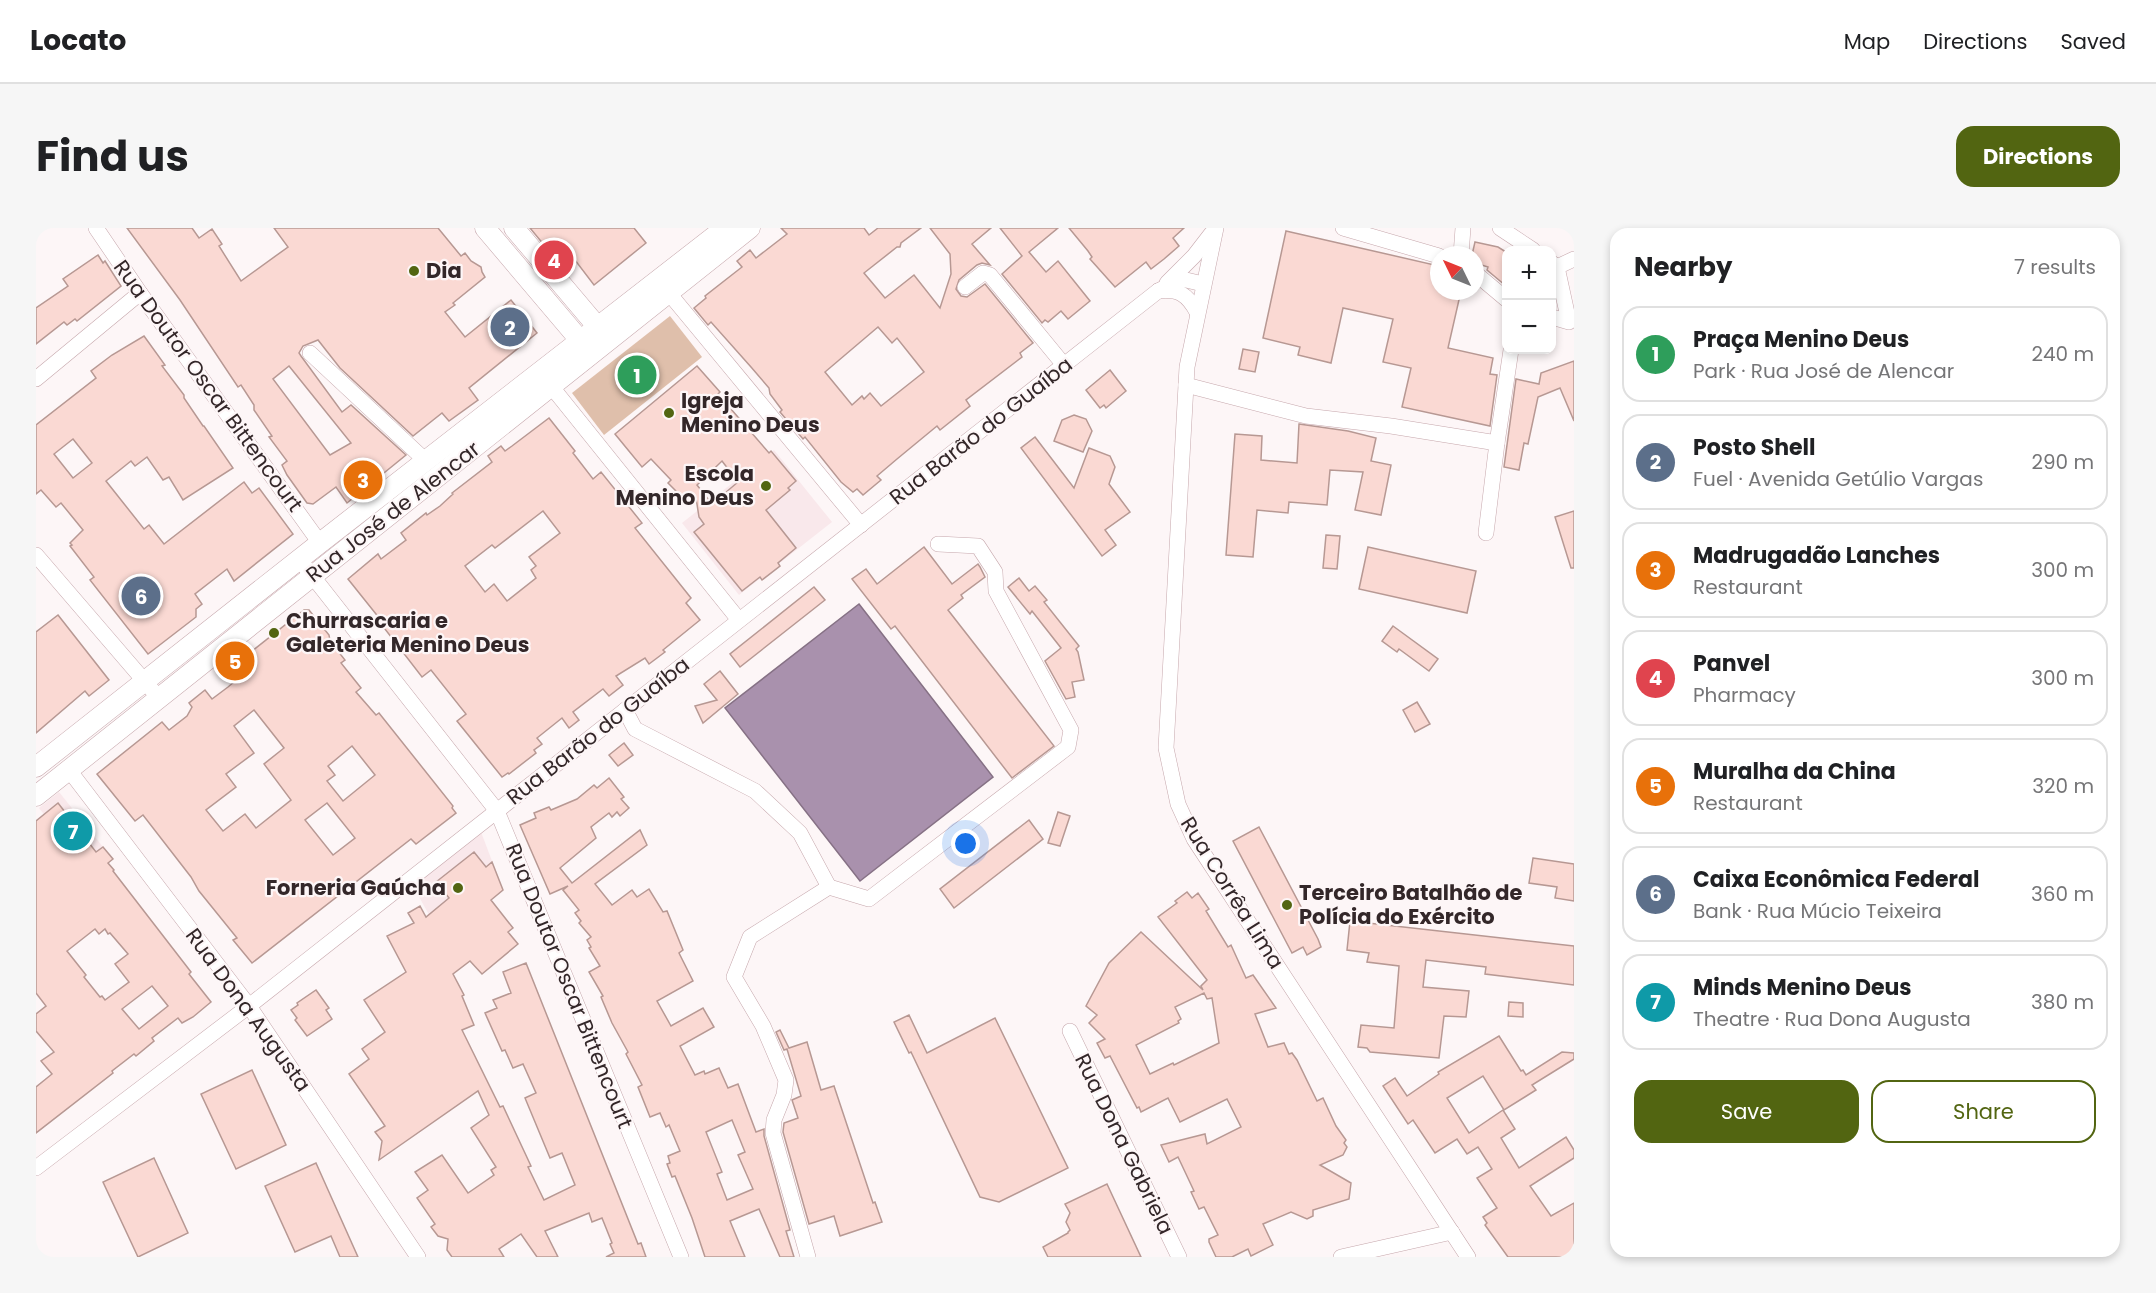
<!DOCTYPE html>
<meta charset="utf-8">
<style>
:root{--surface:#fff;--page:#f6f6f6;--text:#202124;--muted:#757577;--line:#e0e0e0;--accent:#526511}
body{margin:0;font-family:Poppins,sans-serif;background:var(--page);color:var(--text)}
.controls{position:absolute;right:18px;top:18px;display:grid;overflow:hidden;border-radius:12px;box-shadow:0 3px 9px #0003}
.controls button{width:54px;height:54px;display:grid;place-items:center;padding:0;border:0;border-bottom:2px solid var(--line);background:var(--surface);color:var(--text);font:30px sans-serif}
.compass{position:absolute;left:1394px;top:18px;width:54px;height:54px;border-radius:50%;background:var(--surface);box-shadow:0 3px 9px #0003;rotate:313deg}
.you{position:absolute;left:930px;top:616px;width:21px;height:21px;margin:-15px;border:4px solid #fff;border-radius:50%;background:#1a73e8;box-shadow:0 0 0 9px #1a73e833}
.badge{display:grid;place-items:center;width:39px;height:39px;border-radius:50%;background:var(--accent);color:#fff;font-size:20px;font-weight:700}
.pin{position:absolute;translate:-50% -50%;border:3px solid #fff;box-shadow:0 2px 6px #0006}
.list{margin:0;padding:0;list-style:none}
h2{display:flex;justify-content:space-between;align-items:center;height:78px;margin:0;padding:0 24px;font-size:26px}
h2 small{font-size:20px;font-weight:400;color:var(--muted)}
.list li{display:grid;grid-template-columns:39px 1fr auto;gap:18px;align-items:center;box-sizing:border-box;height:96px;margin:0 12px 12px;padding:0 12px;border:2px solid var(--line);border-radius:18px}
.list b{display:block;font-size:22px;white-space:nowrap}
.list p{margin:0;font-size:20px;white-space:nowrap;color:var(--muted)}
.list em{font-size:20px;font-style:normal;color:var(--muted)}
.actions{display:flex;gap:12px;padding:18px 24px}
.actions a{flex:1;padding:14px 0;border:2px solid var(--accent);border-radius:18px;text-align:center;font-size:21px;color:var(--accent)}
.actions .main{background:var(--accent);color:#fff}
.map{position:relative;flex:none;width:1538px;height:1029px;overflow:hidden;border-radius:18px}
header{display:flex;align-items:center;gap:36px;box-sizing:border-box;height:84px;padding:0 30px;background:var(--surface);border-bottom:2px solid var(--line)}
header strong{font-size:28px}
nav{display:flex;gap:33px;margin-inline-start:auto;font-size:21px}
.intro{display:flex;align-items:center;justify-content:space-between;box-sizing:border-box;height:144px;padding:0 36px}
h1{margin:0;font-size:42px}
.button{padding:15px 27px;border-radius:18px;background:var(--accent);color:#fff;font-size:21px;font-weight:700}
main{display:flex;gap:36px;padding:0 36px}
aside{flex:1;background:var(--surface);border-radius:18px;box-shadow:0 3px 9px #0003}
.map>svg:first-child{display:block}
.built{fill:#f9e8eb}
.green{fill:#dfbfab}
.water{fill:#a991ad;stroke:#867185;stroke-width:1.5}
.building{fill:#fad9d3;stroke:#b79893;stroke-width:1.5;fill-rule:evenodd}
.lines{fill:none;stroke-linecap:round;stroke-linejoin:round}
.minor-casing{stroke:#c6a7ac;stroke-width:16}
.major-casing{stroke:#c6a7ac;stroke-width:21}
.minor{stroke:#fff;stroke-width:15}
.major{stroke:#fff;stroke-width:20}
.poi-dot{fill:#526511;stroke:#fdf6f7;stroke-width:2}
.labels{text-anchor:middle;stroke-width:4.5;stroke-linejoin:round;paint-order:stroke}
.poi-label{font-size:21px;font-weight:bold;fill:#332729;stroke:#fdf6f7;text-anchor:start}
.street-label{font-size:21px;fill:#332729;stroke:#fdf6f7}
</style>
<header>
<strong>Locato</strong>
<nav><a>Map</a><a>Directions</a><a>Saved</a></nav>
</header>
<div class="intro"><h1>Find us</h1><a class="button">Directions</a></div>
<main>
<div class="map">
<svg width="1538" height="1029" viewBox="0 0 1538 1029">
<rect width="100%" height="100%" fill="#fdf6f7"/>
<g class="built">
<path d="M738,222L796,294L703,367L646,295Z"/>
<path d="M23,564L67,619L46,635L3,580Z"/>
<path d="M445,604L467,662L407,712L377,658Z"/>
</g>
<path class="green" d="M634,88L666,129L568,207L536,165Z"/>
<path class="water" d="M823,376L957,549L824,653L689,480Z"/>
<g class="building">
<path d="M91,0H156L163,10L176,1L186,16L183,18L205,53L252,19L238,0H402L425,28L429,25L435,33L445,39L446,44L449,49L417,75L419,77L409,84L429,109L475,72L501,105L433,160L442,172L413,193L406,185L377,208L304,140L282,112L267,118L263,125L265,128L306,184L315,177L370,227L311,275L300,259L277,276L271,275L251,247L246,237L251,233L233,209L236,208L218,182V177L205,157L202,159L144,72ZM253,138L315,215L294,227L237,151Z"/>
<path d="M494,0H598L610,15L558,57L539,32L528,41Z"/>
<path d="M745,0H828L833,7L842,0H885L865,15L864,19H861L828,45L849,70L878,47L904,80L915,46L914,26L894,0H955L936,16L954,37L946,35L941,37L923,52L920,61L925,68L931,69L949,56L997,115L984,125L986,129L930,172L934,178L904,202L901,198L861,231L841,248L845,252L827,267L821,261L817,264L805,254L769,209L767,211L744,184L746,182L734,166L733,160L715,139L675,94L672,97L658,80L670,70L669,68L706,39L701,33L714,22L720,30L751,6ZM842,99L856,115L861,110L888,144L845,178L834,165L828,171L826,168L816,177L789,144Z"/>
<path d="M964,0H1022L993,24L1010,44L1022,33L1054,73L1032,91L1025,83L1012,94L1009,92L1006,95L966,46L986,28Z"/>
<path d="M1033,0H1148L1137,10L1143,18L1128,31L1115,41L1110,34L1079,59L1054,31L1056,29L1052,23Z"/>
<path d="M1250,3L1403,38V63H1425L1412,120L1457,130L1454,146L1461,147L1454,198L1366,179L1375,140L1347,134L1357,91L1307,80L1295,135L1262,127L1264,119L1227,110Z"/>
<path d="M1439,14L1462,19L1470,24V58L1451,42L1452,39L1439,35V27H1436Z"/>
<path d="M62,27L67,35L69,33L85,58L41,93L39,91L31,97L28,94L0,116V80L32,58L27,51Z"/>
<path d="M108,108L129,137L126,138L148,167V170L167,198H168L197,240L147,272L133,249L127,252L111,229L99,238L95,233L70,253L108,301L113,297L128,316L208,254L216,265L223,260L257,306L198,353L191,341L159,366L166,376L160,381V389L112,426L54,352L58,349L34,318L36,317L34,315L47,302L25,275L20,279L5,262L0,266V197L60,150L55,143L76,127ZM37,211L56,235L37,250L18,226Z"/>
<path d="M1207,121L1223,124L1219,144L1203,141Z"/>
<path d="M1538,133V193L1524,160L1502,169L1492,216L1488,215L1483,242L1468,239L1480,151L1503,156L1505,145Z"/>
<path d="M661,138L684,164L682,166L733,225L735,223L760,253L752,260L754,262L730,282L760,320L742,335L744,338L726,352L724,349L706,363L658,304L668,296L663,289L660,270L653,276L632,255L635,252L615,231L606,239L579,206ZM686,233L702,254L676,276L661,257Z"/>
<path d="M1074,142L1090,163L1070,180L1068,177L1064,180L1050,162Z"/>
<path d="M1038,187L1050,191L1056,203L1047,224L1018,213L1026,192Z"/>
<path d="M513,190L539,223L537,225L557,251L565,244L606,295L599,300L655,370L650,375L664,392L627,422L629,424L613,436L609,430L580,448L587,457L573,468L567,461L537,484L543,492L533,500L526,490L501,510L506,516L498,522L500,525L473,546L472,545L466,549L421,493L430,486L395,442L386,449L342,392L344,391L312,351L342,326L345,331L370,312L365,305L390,285L391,287L404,278L417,266L416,265L456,234L452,228L465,218L469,223L476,218ZM507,283L524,305L493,329L500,338L495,342L500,350L471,373L458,356L449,364L429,338L456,317L459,320Z"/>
<path d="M1263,196L1312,203L1340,210L1335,233L1355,237L1345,287L1319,282L1327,244L1294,242L1291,277L1253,274L1252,285L1221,282L1217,329L1190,327L1199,206L1226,208L1225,232L1261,235Z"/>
<path d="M999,209L1038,260L1053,220L1074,228L1079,239L1073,256L1094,284L1069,302L1080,317L1066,328L985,220Z"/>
<path d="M1538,283V340H1535L1519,289Z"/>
<path d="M1290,307L1304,308L1301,341L1287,340Z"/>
<path d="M888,319L916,356L942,336L944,339L949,349L925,367L927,370L912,382L1018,518L976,550L859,398L855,401L816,351L830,341L841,356Z"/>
<path d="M1332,319L1440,343L1431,385L1323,361Z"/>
<path d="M983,350L993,363L999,358L1011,372L1008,374L1043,418L1040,421L1042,424L1048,452L1036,454L1039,469L1030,471L1009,433L1025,420L996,383L994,386L972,359Z"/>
<path d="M778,359L789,372L704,439L694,426Z"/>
<path d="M268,382H273L293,407L294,413L309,432L305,435L325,460L320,464L340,487L343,485L417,578L416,580L420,585L380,616L375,611L216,735L197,712L201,710L163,663L155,649L107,587L99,593L61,546L126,494L133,502L151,488L156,479L153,475L169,462L176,471L192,459L218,437L211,427ZM218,482L248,520L228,536L255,572L220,600L209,586L187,603L170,582L200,559L190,546L218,525L198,498ZM316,518L339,547L307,573L291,553L299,547L292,538ZM291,575L319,610L297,627L269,592Z"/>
<path d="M22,387L73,452L53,468L49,463L0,505V404Z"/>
<path d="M1357,398L1402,431L1393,443L1363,421L1361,424L1346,413Z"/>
<path d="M684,443L702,466L667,495L659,478L681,472L668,456Z"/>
<path d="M1381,474L1394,496L1379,504L1367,482Z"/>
<path d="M588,515L597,527L582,538L573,527Z"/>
<path d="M573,550L588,569L585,571L593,580L584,588L581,584L576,589L573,585L555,599L560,610L524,640L536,655L604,602L611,617L559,656L576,677L596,662L601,669L613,661L627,684L631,683L647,722L643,725L657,753L621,773L635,798L667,780L678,799L644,818L659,847L668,843L669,846L683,840L692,860L702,856L720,904L728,901V908L754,1002L750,1003L758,1029H744L723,981L694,993L709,1029H669L656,990L639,948L636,949L631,936L634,935L632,928L644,923L633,897L630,899L624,885L614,889L602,859L606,857L590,826L592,824L576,795L565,769L567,768L553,744L564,738L553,720L555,719L551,712L555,709L543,695L545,693L539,685L543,682L527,662L532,658L514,666L484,597L500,590L498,585L513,579L515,582L541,571L558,557L561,560ZM696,892L709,924L702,927L717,961L691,972L681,946L686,944L670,904Z"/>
<path d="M22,575L60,624L67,619L77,631L72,635L78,642L77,643L155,744L153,746L175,774L157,789L146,795L142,790L116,810L118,813L100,828L98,826L76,843L77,845L0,905V859L16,846L5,833L18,824L0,803V786L10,778L0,765V593ZM59,701L63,706L69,701L72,706L74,705L92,726L79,736L93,754L69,772L66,768L64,769L48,749L50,747L31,723ZM116,758L132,778L103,801L86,781Z"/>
<path d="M1022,584L1034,588L1024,618L1012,615Z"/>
<path d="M993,592L1007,611L918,680L904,661Z"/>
<path d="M1223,599L1282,711L1285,719L1271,727L1267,719L1256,725L1197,613Z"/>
<path d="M438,624L450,639L456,634L467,662L455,672L477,700L472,704L482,716L446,746L434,733L417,746L428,767L426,768L438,797L426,802L464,879L467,878L495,938L492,939L508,972L539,957L526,925L514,930L489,870L500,865L487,836L477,840L469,822L466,823L449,785L461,780L457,772L475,765L467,744L490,735L602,1016L605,1015L610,1029H570L578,1025L574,1016L576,1015L566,990L556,994L553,985L509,1003L522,1029H501L485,1006L463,1021L468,1029H416L411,1022L412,1011L402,1008L395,999L399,996L381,970L392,962L379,944L406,927L432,965L458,947L455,942L460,939L435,900L453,887L442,863L343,932L346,913L339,904L349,898L313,846L333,831L326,821L349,804L328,772L370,744L351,708L378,695L372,685L384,678L390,689L413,670L400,654Z"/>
<path d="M1497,630L1538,636V673L1519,670L1521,659L1493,655Z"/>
<path d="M1151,664L1156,670L1162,665L1173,681L1170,683L1192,719L1195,717L1210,750L1217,747L1240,780L1219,786L1232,819L1248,815L1253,826L1256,825L1261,832L1281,873L1287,870L1300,898L1310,912L1308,915L1311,919L1307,927L1284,937L1315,955L1313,971L1277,982V988L1271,991L1255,984L1227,996L1237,1017L1215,1028L1212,1021L1196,1029H1180L1173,1014V1011L1182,1007L1168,979L1163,981L1155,964L1158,963L1142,929L1133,934L1125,917L1169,906L1171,916L1205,899L1191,871L1144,894L1132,870L1105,884L1103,879L1101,880L1074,828L1069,830L1061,815L1069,811L1053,795L1061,787L1050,778L1073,735L1105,704L1167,762L1165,758L1171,752L1122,689L1141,675L1139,673ZM1168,765L1171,771L1176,770L1183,815L1138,837L1137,835L1114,846L1100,817L1143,795L1142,793L1145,791L1139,779Z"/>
<path d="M1314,693L1538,718V757L1449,746L1450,739L1390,732L1387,759L1433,763L1430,789L1408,788L1403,830L1334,824L1331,820L1322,819L1325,797L1358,800L1363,738L1331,734L1333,725L1311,722Z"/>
<path d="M280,762L293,780L290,782L296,791L271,808L259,792L261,790L255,782L262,777L261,775Z"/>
<path d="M1473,774L1487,775V789L1472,788Z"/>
<path d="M873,787L891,825L959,790L1032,940L963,974L944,969L875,824L873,825L858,794Z"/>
<path d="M744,802L753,820L771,814L785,862L798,858L837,975L839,974L846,994L804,1008L798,988L773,996L747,904L748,895L762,890L756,872L765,868L751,821L748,822L740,804Z"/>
<path d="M1463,808L1485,843L1487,842L1490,847L1526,824L1538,825V831L1496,857L1500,862L1468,882L1447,848L1411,870L1433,905L1467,882L1479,901L1465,910L1483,940L1530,909L1538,922V930L1494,958L1515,988L1538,975V1023L1528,1029H1472L1449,997L1451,995L1447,989L1461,980L1441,950L1456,941L1442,919L1431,926L1421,911L1399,925L1377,892L1372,896L1347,858L1359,850L1371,868L1403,846L1402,844Z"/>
<path d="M216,842L250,917L200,941L165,866Z"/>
<path d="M118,930L152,1005L102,1029L67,954Z"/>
<path d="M280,935L322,1029H304L295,1008L259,1024L229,958Z"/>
<path d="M1071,956L1105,1029H1012L1007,1019L1032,1005V1004L1034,1002L1030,994L1034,985L1029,976Z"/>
</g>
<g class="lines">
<defs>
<g id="minor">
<path d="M60,0L104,65L284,315"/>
<path d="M1180,0L1151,139L1130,520L1142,576L1158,611L1432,1029"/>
<path d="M1307,0L1403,28"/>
<path d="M1464,0L1497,22"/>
<path d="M1425,27L1427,0"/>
<path d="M1516,35L1521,39L1533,94L1516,89"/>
<path d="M1521,39L1538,31"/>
<path d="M1439,45L1470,71"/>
<path d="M1131,55L1158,28L1175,6"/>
<path d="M636,56L632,64L825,297"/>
<path d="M929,59L947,45L954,47L1028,137"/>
<path d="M1122,63C1143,61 1151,66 1161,84"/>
<path d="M274,125L390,233"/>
<path d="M0,151L104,65"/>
<path d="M1150,157L1270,188L1355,198L1461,215L1475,122"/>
<path d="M515,158L703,392"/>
<path d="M1450,305L1461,215"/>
<path d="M0,327L123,470"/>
<path d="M263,331L461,583L645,1029"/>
<path d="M589,482L599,501L719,563L764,605L793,659L714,709L698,749L727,798L750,852L748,867L738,892L737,905L772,1029"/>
<path d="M33,542L213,778L382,1029"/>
<path d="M793,659L833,671L1032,519L1035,502L960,363L959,344L942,318L902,316"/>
<path d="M1034,803L1143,1029"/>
<path d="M0,940L213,778L1122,63L1146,51L1167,56"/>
<path d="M1305,1029L1416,1004"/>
</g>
<g id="major">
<path d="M449,0L554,124"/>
<path d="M478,0L571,110"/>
<path d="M0,539L284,315L689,0"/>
<path d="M0,568L714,0"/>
</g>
</defs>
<use href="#minor" class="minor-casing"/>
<use href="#major" class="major-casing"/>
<use href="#minor" class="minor"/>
<use href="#major" class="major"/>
</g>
<g class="poi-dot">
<circle cx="378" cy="43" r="6"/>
<circle cx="633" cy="185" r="6"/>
<circle cx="730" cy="258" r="6"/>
<circle cx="238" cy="405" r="6"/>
<circle cx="422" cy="660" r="6"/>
<circle cx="1251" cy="677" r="6"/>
</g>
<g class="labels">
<g class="poi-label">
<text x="390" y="50">Dia</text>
<text x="645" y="180">Igreja<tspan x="645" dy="24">Menino Deus</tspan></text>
<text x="718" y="253" text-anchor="end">Escola<tspan x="718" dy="24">Menino Deus</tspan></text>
<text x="250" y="400">Churrascaria e<tspan x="250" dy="24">Galeteria Menino Deus</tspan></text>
<text x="410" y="667" text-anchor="end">Forneria Gaúcha</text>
<text x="1263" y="672">Terceiro Batalhão de<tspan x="1263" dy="24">Polícia do Exército</tspan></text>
</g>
<g class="street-label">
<text transform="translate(172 158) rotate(54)" y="7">Rua Doutor Oscar Bittencourt</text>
<text transform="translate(945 203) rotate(-38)" y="7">Rua Barão do Guaíba</text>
<text transform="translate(357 284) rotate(-38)" y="7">Rua José de Alencar</text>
<text transform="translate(562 503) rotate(-38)" y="7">Rua Barão do Guaíba</text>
<text transform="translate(1196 665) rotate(58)" y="7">Rua Corrêa Lima</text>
<text transform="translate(533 758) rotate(68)" y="7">Rua Doutor Oscar Bittencourt</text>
<text transform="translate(212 782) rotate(54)" y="7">Rua Dona Augusta</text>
<text transform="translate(1088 916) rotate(64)" y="7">Rua Dona Gabriela</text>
</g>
</g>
</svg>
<div class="controls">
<button>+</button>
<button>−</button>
</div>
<svg class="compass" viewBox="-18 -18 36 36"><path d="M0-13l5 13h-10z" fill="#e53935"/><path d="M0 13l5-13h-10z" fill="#757577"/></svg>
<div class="you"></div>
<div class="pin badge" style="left:601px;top:147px;background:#2e9e5b">1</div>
<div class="pin badge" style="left:474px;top:99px;background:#5c6f8a">2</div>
<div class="pin badge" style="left:327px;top:252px;background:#e8710a">3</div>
<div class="pin badge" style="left:518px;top:32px;background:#e0444e">4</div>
<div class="pin badge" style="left:199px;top:433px;background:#e8710a">5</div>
<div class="pin badge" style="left:105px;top:368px;background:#5c6f8a">6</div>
<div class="pin badge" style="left:37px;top:603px;background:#0f9aa8">7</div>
</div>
<aside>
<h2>Nearby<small>7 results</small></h2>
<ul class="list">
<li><span class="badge" style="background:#2e9e5b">1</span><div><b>Praça Menino Deus</b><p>Park · Rua José de Alencar</p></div><em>240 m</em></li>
<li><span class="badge" style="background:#5c6f8a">2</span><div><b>Posto Shell</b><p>Fuel · Avenida Getúlio Vargas</p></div><em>290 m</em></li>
<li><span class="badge" style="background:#e8710a">3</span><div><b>Madrugadão Lanches</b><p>Restaurant</p></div><em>300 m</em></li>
<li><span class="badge" style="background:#e0444e">4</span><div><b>Panvel</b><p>Pharmacy</p></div><em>300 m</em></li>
<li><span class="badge" style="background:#e8710a">5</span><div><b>Muralha da China</b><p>Restaurant</p></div><em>320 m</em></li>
<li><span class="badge" style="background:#5c6f8a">6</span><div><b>Caixa Econômica Federal</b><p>Bank · Rua Múcio Teixeira</p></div><em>360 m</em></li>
<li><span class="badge" style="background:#0f9aa8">7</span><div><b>Minds Menino Deus</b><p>Theatre · Rua Dona Augusta</p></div><em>380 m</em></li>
</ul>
<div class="actions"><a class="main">Save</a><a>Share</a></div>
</aside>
</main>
